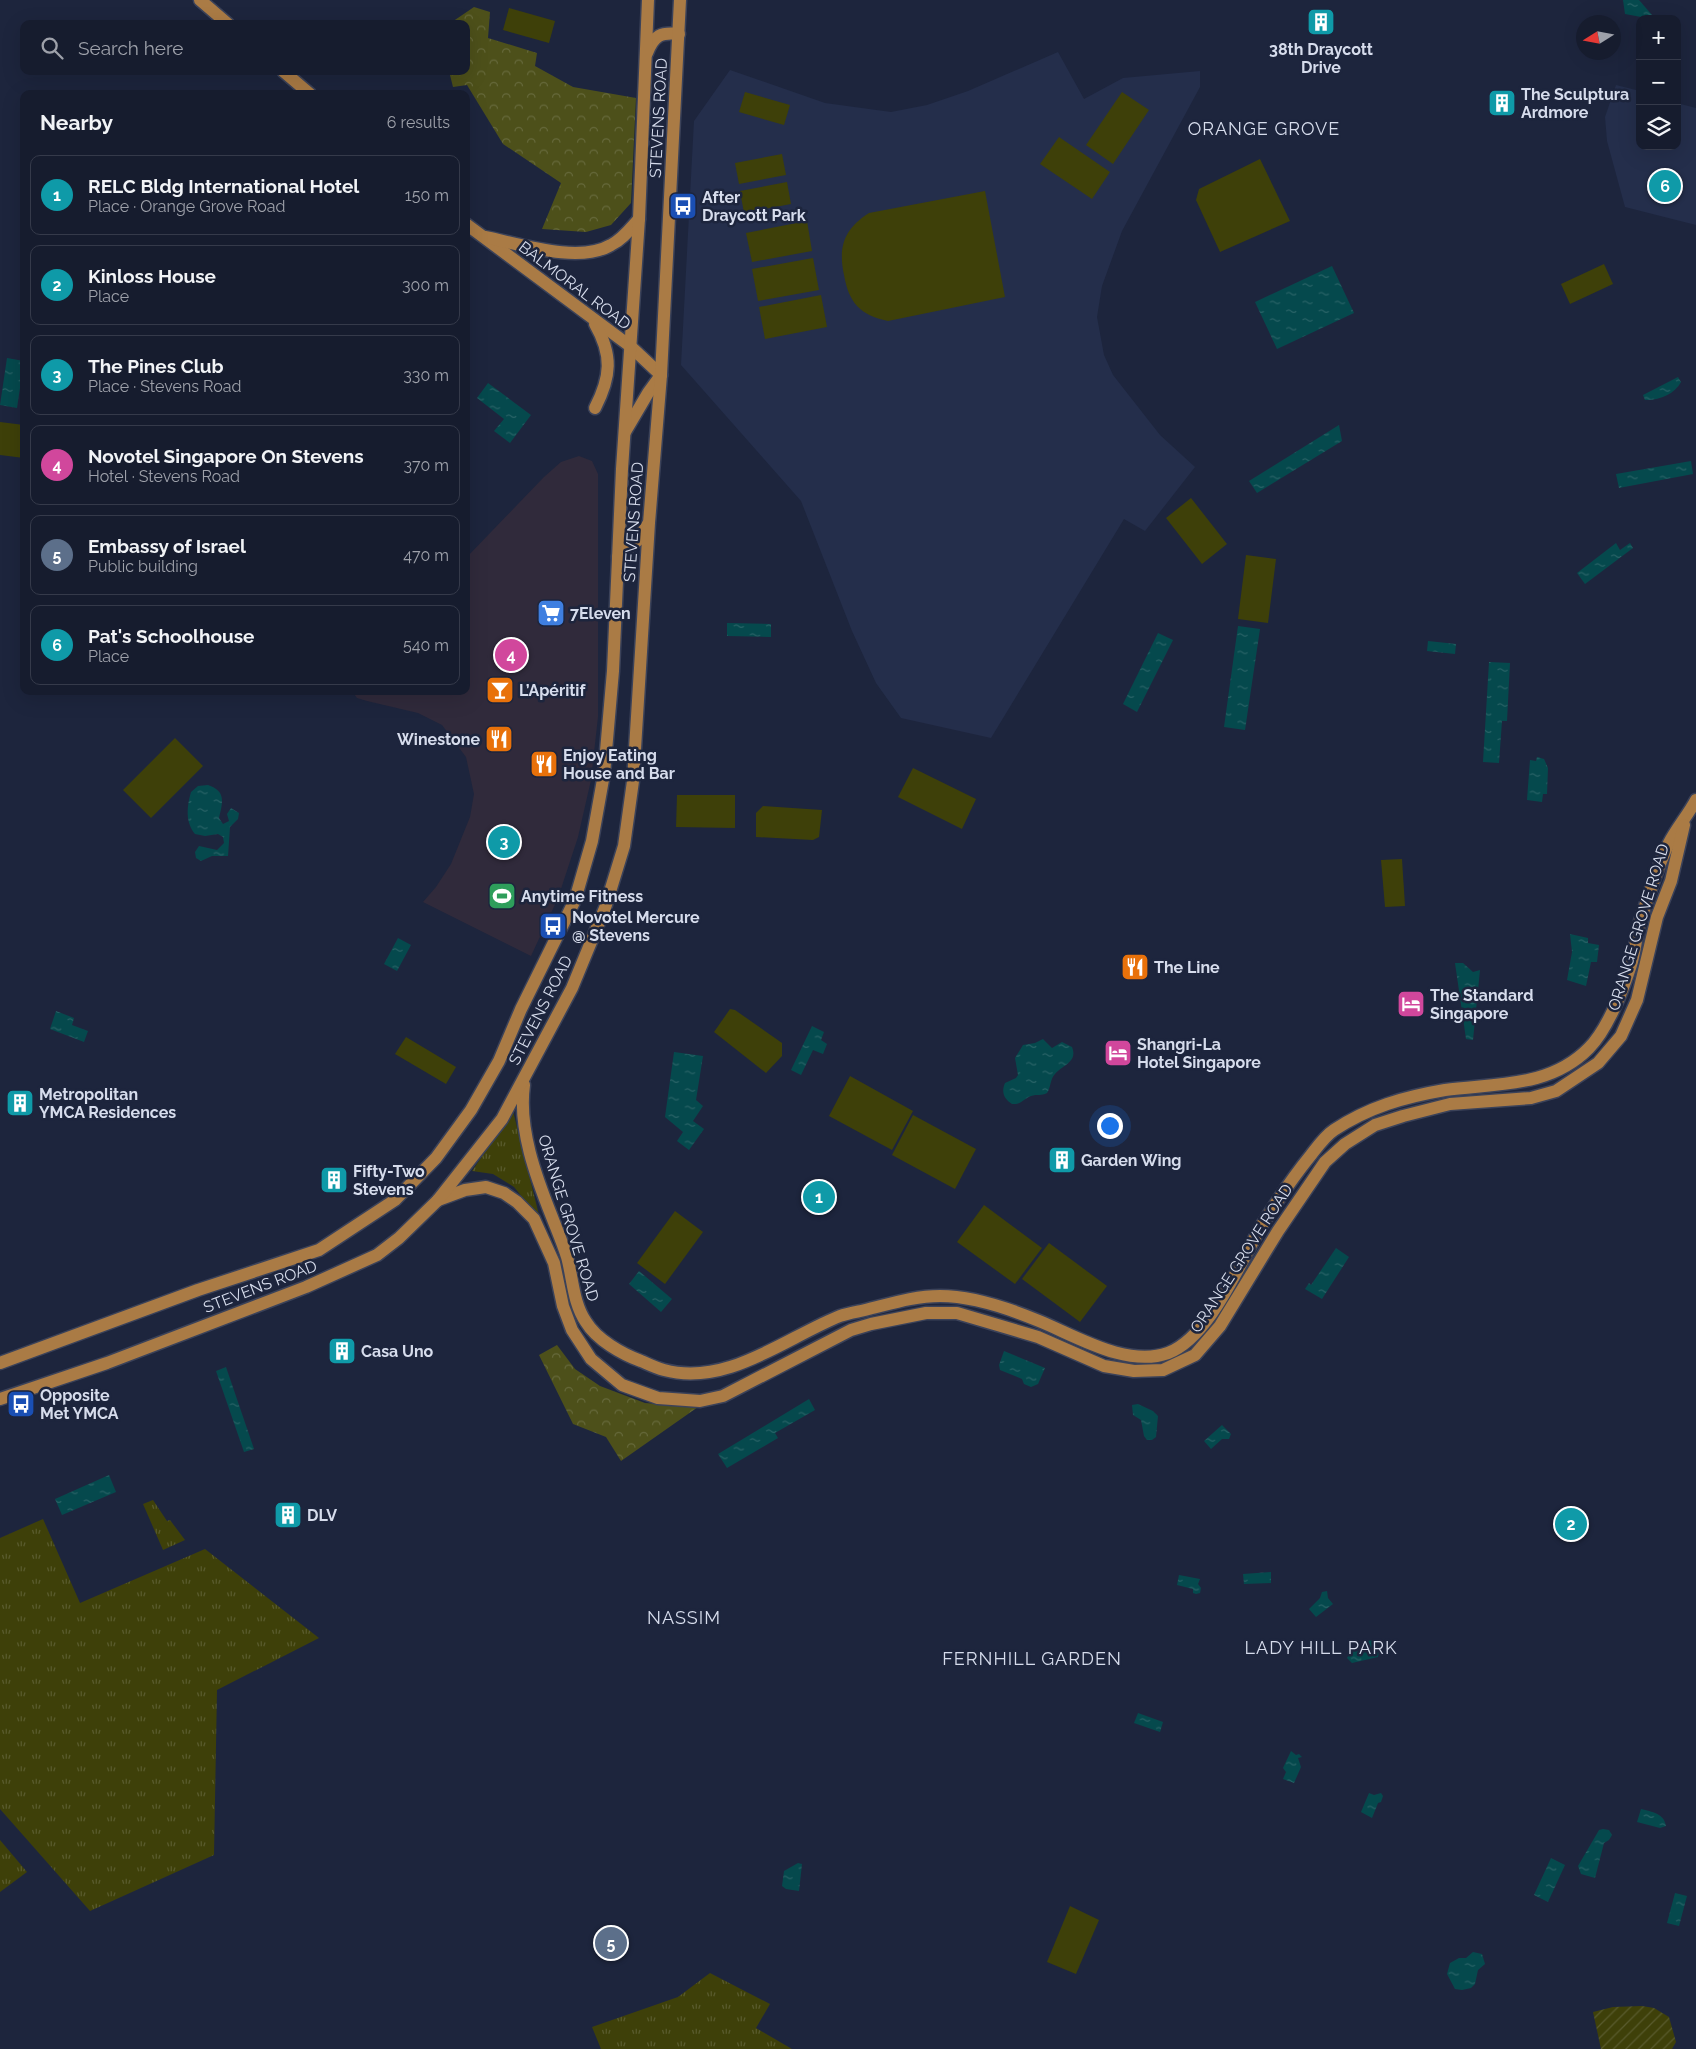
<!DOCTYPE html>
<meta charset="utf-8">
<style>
:root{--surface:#161c2e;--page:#23293a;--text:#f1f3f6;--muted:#9ea1aa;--line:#353a4a;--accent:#d6b534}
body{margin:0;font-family:Raleway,sans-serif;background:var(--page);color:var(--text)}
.controls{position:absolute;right:15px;top:15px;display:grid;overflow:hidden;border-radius:10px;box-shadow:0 5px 20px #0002}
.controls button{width:45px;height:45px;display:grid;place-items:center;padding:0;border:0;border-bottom:1px solid var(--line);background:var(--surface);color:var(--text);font:25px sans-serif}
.compass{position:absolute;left:1576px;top:15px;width:45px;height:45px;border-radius:50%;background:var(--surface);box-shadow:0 5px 20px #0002;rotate:259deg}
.you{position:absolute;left:1109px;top:1125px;width:18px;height:18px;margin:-12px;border:4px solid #fff;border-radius:50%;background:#1a73e8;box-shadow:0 0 0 8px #1a73e833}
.badge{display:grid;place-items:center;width:32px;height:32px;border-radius:50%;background:var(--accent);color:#fff;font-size:16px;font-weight:700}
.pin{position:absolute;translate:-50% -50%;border:2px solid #fff;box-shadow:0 1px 5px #0006}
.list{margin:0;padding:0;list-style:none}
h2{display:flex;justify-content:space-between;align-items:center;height:65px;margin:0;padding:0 20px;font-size:21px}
h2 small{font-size:16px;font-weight:400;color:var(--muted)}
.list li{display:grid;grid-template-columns:32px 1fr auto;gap:15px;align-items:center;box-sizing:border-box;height:80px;margin:0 10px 10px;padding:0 10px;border:1px solid var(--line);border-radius:10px}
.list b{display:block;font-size:19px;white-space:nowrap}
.list p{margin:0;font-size:16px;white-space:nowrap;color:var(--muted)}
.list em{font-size:16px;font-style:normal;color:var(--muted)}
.icon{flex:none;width:28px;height:28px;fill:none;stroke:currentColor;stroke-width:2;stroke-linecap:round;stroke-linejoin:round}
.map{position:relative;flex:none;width:1696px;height:2049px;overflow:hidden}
.search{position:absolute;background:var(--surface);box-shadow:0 5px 20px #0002;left:20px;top:20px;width:450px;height:55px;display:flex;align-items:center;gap:12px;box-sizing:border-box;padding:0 18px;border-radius:10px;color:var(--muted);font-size:19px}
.panel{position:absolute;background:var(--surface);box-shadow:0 5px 20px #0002;left:20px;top:90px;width:450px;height:605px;border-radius:10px}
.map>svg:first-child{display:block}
.commercial{fill:#302a3b}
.built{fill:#242e4b}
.grass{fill:url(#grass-tufts)}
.forest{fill:url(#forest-crowns)}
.garden{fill:url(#garden-furrows)}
.pitch{fill:#3e4009}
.water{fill:url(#water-ripples)}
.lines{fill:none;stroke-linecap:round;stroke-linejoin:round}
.secondary-casing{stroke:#3b4259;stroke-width:15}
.secondary{stroke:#aa7b45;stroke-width:12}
.labels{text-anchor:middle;stroke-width:5;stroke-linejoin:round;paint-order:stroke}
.poi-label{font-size:16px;font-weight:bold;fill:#d6dcec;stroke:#1d253d;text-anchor:start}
.street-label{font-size:16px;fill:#d6dcec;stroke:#1d253d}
.neighbourhood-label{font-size:18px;letter-spacing:1px;fill:#d6dcec;stroke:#1d253d}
</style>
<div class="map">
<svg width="1696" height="2049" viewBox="0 0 1696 2049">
<defs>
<pattern id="grass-tufts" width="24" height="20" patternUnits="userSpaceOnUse" patternTransform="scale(1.25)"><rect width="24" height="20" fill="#3e4009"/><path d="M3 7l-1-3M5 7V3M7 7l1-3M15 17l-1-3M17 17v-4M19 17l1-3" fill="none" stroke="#595b2d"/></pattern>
<pattern id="forest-crowns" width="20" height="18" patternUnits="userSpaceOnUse" patternTransform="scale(1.25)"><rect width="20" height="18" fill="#4d501a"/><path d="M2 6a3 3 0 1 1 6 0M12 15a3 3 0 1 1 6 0" fill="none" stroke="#66693b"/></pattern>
<pattern id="garden-furrows" width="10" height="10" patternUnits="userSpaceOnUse" patternTransform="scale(1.25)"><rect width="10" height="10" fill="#3e4009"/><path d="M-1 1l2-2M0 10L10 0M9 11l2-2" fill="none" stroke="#595b2d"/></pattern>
<pattern id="water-ripples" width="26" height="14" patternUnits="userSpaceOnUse" patternTransform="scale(1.25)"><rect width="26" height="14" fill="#05494d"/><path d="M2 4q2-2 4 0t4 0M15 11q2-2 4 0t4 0" fill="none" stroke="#296367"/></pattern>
</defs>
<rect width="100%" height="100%" fill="#1d253d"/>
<path class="commercial" d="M579,456L592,461L598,474V717L591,780L578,837L558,898L531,956L423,902L436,887L451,864L470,817L474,794L466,757L442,725L418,713L367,701L357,698L352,691H466V558L544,477L561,462Z"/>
<g class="built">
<path d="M1058,52L1084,99L1123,78L1200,71V87L1122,231L1102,286L1097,317L1104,355L1113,375L1160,435L1195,467L1145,531L1124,519L991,738L901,718L876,683L852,631L801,501L681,365L694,121L730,70L825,103L891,112L927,105L968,91Z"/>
<path d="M1616,85L1640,91V146H1677V103L1696,108V225L1625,207L1607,141L1605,117Z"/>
</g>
<g class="grass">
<path d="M513,1111L540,1219L514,1187L493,1174L472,1171Z"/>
<path d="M153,1500L167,1521L170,1520L185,1540L163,1550L143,1504Z"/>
<path d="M43,1519L80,1603L205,1549L319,1638L217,1690L214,1855L90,1911L0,1809V1538Z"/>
<path d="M0,1840L27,1872L0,1892Z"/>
<path d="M710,1973L770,2004L756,2028L792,2049H601L592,2027L678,1997Z"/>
</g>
<g class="forest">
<path d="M474,7L490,12L488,38L537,53L535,66L573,87L636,98L631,203L611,225L586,232L542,229L561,183L503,144L467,85L453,87L449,71H466V24H449Z"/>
<path d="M557,1345L575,1369L600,1386L645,1403L698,1407L621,1461L606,1437L573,1424L539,1355Z"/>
</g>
<path class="garden" d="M1642,2006L1654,2008L1669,2017L1676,2042L1672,2049H1601L1593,2012L1613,2007Z"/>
<g class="pitch">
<path d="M509,8L555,21L549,43L503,30Z"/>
<path d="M745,92L790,105L784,125L739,112Z"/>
<path d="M1122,92L1149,110L1113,164L1086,145Z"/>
<path d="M1059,137L1110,172L1092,199L1040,164Z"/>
<path d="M782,154L786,175L739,184L735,163Z"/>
<path d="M1260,159L1290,221L1220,252L1196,200L1199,189Z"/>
<path d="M787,182L791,204L744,213L740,191Z"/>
<path d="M985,191L1005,297L888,321C860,315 849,303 844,275C838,247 844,229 869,213Z"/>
<path d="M807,221L812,251L752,262L746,233Z"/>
<path d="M813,258L819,290L758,301L752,269Z"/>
<path d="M1604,264L1613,284L1570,304L1561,284Z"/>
<path d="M821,295L827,327L765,339L759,307Z"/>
<path d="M0,422L24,425V458L0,455Z"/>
<path d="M1191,498L1227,544L1202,564L1166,518Z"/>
<path d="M1246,555L1276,559L1268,623L1238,619Z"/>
<path d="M175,738L203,766L151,818L123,790Z"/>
<path d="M913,768L976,799L962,829L898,797Z"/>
<path d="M677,795H735V828L676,827Z"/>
<path d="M763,806L822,810L819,837L813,840L756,837V813Z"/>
<path d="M1402,859L1405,906L1385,907L1381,860Z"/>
<path d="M730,1009L735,1010L782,1043V1056L766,1073L714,1032Z"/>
<path d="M406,1037L456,1067L446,1084L395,1054Z"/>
<path d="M850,1076L913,1111L892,1150L829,1116Z"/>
<path d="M913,1115L976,1149L955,1189L892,1155Z"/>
<path d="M984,1205L1042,1248L1015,1284L957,1242Z"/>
<path d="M675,1211L703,1232L665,1284L637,1263Z"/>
<path d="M1049,1243L1107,1286L1080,1322L1022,1279Z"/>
<path d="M1070,1906L1099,1920L1076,1974L1047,1962Z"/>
</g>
<g class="water">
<path d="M1623,0H1639L1652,15V19L1625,14Z"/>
<path d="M1332,266L1354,313L1277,349L1255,302Z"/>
<path d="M7,358L24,361L17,408L0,405Z"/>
<path d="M1678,377L1681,382C1675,394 1658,401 1645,400L1643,395Z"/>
<path d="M488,383L531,415L510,443L494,431L504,419L477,398Z"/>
<path d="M1339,425L1342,441L1257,493L1249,481Z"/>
<path d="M1691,461L1693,474L1619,488L1616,474Z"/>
<path d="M1616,543L1620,550L1630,543L1633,548L1585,584L1577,573Z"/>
<path d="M727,623L771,624V637L727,636Z"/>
<path d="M1238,626L1260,629L1245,730L1224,727Z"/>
<path d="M1158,633L1173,640L1137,712L1123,704Z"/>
<path d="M1428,641L1456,644L1455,654L1427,651Z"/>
<path d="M1489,662L1510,663L1507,721H1502L1499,763L1483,762Z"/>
<path d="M1537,757L1544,759L1548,768L1547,794H1543L1542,802L1527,800L1530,760L1536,761Z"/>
<path d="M208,785C226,791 223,802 219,818L223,824L229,821L227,814L231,808L239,813L238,819L230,827L228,856H212L201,861L196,858L195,852L199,846L217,850L224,843L223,837L218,834L205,836L195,834C185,822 187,806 191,792L198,786Z"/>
<path d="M1570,934L1588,938V943L1599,945L1597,962H1591L1586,986L1567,980L1572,952Z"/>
<path d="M398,938L411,945L397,971L384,964Z"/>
<path d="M1455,963H1463L1473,972L1480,970L1473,1040L1466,1039Z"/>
<path d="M56,1011L74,1018L72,1025L88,1031L84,1042L50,1029Z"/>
<path d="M812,1026L824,1032L821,1040L827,1044L823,1054L813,1050L801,1075L791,1070Z"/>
<path d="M1043,1039L1052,1048L1062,1042L1072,1047C1078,1062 1063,1065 1055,1074C1050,1079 1051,1087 1047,1093C1041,1096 1037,1094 1031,1096C1023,1099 1021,1105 1012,1104C1004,1099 1001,1092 1005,1083L1016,1078L1018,1075L1015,1058L1023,1045L1035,1043Z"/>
<path d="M674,1052L703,1056L696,1100L703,1106L693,1121L704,1129L689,1150L677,1141L683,1132L665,1117Z"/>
<path d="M1336,1248L1349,1257L1322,1299L1305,1289L1309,1283L1311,1285Z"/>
<path d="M639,1271L672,1299L661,1312L629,1284Z"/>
<path d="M1004,1351L1045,1368L1038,1384L1031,1387L1024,1384L1022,1379L1000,1370L999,1365Z"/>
<path d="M226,1367L254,1449L244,1452L216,1371Z"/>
<path d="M809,1399L815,1410L775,1433L778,1438L727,1468L718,1454Z"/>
<path d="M1138,1404L1153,1411L1158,1416L1156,1437L1152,1440H1147L1144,1436L1141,1420L1133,1415L1132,1405Z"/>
<path d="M1222,1425L1231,1434L1229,1439H1222L1211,1449L1204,1441Z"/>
<path d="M109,1475L116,1492L62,1515L55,1499Z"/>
<path d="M1271,1572V1583L1244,1584L1243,1574Z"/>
<path d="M1179,1575L1200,1579L1198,1584L1201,1588L1200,1593L1196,1594L1193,1593V1589L1177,1585Z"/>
<path d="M1327,1591L1328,1598L1333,1604L1316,1617L1309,1609L1320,1598L1322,1592Z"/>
<path d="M1373,1640L1379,1650L1378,1657L1352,1663L1347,1658L1352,1649L1361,1646L1362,1642Z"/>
<path d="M1138,1713L1163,1722L1160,1732L1134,1723Z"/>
<path d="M1291,1751L1296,1755L1299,1754L1302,1757L1298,1758L1301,1767L1294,1783L1283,1779L1286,1772L1283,1768Z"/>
<path d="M1369,1793L1374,1795L1381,1793L1383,1796L1381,1802L1378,1803L1372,1818L1361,1812Z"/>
<path d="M1641,1809C1652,1812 1664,1813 1666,1826L1660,1828L1637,1822Z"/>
<path d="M1603,1829L1609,1830L1612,1835L1609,1840L1604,1843L1595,1878L1581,1874L1578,1866L1599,1830Z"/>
<path d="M1551,1858L1565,1865L1548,1902L1534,1895Z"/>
<path d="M798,1863L802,1864L799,1891L786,1889L782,1886L784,1871Z"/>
<path d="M1675,1893L1687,1896L1679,1926L1667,1923Z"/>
<path d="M1473,1952L1482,1954L1485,1964L1478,1970L1475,1984L1471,1988L1462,1990L1455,1989L1447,1974L1450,1963L1459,1958H1466Z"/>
</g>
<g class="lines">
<defs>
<g id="secondary">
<path d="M200,0L228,24"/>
<path d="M647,53C654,35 661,32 679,34"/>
<path d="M283,71L310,94"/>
<path d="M466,224L630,346L661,375"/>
<path d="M485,237C520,244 579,264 611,245C623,239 630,229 639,219"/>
<path d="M595,324C613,355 611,377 595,408"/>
<path d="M625,432L648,393L661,375"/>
<path d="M618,557L637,541L648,524"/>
<path d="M524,1085C518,1129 536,1177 552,1217C557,1230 563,1244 567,1257C573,1279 573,1303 586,1322C597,1340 622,1354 641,1361C648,1364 656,1368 664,1370C727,1387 785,1338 840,1316C848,1313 856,1312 865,1310C890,1304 914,1296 940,1296C973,1296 1008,1308 1039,1321C1076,1336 1127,1368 1168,1353C1210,1337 1240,1262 1262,1225C1277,1201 1293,1177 1311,1155C1318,1146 1325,1136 1334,1130C1369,1107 1404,1097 1445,1090C1496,1083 1550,1088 1589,1048C1607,1030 1623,990 1631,965C1636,949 1636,931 1642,915C1650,892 1658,865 1669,843C1676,829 1688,815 1696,800"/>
<path d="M438,1200L465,1190L486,1187L504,1193L517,1202L534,1219L554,1263L563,1306L572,1330L591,1359L622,1385L658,1398L700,1401L723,1396L851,1330L871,1324L926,1313H957L1038,1337L1104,1366L1134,1371L1163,1370L1195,1355L1220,1326L1278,1231L1325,1162L1345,1144L1375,1125L1403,1116L1450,1104L1531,1098L1556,1091L1598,1063L1621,1036L1637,1000L1657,917L1671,881L1684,825"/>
<path d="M0,1363L198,1290L319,1250L395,1200L436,1158L471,1110L499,1061L521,1009L575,900L592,841L604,774L613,671L622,469L639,219L648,0"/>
<path d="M0,1399L107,1363L306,1287L377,1255L399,1238L438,1200L502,1119L572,988L605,908L624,846L633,781L649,523L661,375L680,0"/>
</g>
</defs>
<use href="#secondary" class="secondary-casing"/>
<use href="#secondary" class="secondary"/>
</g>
<defs>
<symbol id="building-square" viewBox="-11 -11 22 22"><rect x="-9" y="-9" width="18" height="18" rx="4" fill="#0f9aa8" stroke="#1d253d"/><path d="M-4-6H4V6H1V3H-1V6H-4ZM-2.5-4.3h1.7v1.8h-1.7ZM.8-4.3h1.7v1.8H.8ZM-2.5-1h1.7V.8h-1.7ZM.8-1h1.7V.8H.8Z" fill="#fff"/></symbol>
<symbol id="bus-square" viewBox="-11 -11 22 22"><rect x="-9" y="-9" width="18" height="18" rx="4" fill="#1a4fb4" stroke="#1d253d"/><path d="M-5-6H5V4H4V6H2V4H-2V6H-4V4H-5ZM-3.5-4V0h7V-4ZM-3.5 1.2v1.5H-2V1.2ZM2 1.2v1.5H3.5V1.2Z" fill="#fff"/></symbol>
<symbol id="supermarket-square" viewBox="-11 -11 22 22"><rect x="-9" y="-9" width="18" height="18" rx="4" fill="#3f7fe0" stroke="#1d253d"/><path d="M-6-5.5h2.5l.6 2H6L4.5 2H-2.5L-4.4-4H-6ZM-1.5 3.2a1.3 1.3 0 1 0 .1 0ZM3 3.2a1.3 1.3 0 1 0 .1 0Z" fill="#fff"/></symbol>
<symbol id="bar-square" viewBox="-11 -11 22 22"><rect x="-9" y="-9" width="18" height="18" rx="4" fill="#e8710a" stroke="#1d253d"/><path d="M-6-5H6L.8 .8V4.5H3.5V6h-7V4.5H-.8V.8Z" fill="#fff"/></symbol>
<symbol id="restaurant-square" viewBox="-11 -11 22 22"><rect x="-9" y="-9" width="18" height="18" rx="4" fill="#e8710a" stroke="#1d253d"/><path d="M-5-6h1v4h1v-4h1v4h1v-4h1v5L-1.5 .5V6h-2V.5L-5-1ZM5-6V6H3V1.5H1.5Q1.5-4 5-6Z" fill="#fff"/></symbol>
<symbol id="stadium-square" viewBox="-11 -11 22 22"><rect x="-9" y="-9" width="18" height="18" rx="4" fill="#2e9e5b" stroke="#1d253d"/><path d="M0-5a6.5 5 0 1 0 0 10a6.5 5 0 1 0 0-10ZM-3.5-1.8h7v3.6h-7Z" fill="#fff"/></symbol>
<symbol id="hotel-square" viewBox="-11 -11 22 22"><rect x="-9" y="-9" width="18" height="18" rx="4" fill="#d1479c" stroke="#1d253d"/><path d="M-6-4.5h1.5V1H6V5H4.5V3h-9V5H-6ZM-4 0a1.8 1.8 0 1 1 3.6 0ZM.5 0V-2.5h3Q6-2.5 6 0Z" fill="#fff"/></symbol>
</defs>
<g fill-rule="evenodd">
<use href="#building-square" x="1305" y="6" width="32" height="32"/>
<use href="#building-square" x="1486" y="87" width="32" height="32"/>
<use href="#bus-square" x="667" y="190" width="32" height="32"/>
<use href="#supermarket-square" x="535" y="597" width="32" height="32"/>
<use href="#bar-square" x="484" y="674" width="32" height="32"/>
<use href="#restaurant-square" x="483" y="723" width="32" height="32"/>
<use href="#restaurant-square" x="528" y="748" width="32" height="32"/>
<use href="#stadium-square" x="486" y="880" width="32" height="32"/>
<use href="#bus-square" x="537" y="910" width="32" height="32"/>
<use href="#restaurant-square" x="1119" y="951" width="32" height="32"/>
<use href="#hotel-square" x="1395" y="988" width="32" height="32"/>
<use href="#hotel-square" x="1102" y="1037" width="32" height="32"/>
<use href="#building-square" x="4" y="1087" width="32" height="32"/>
<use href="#building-square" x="1046" y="1144" width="32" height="32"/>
<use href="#building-square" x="318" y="1164" width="32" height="32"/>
<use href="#building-square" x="326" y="1335" width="32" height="32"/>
<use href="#bus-square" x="5" y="1388" width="32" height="32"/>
<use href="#building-square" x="272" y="1499" width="32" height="32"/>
</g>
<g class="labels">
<g class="poi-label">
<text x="1321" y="55" text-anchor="middle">38th Draycott<tspan x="1321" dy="18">Drive</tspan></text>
<text x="1521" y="100">The Sculptura<tspan x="1521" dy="18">Ardmore</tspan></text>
<text x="702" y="203">After<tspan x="702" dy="18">Draycott Park</tspan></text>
<text x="570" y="619">7Eleven</text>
<text x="519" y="696">L’Apéritif</text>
<text x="480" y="745" text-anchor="end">Winestone</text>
<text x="563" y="761">Enjoy Eating<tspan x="563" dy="18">House and Bar</tspan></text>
<text x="521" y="902">Anytime Fitness</text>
<text x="572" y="923">Novotel Mercure<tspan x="572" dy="18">@ Stevens</tspan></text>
<text x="1154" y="973">The Line</text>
<text x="1430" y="1001">The Standard<tspan x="1430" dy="18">Singapore</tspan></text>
<text x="1137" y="1050">Shangri-La<tspan x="1137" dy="18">Hotel Singapore</tspan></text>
<text x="39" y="1100">Metropolitan<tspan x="39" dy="18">YMCA Residences</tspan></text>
<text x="1081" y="1166">Garden Wing</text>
<text x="353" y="1177">Fifty-Two<tspan x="353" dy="18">Stevens</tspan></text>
<text x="361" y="1357">Casa Uno</text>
<text x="40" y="1401">Opposite<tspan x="40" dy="18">Met YMCA</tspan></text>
<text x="307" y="1521">DLV</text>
</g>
<g class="street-label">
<text transform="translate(658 118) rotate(-87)" y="6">STEVENS ROAD</text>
<text transform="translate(575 285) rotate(37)" y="6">BALMORAL ROAD</text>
<text transform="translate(633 522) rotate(-86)" y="6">STEVENS ROAD</text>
<text transform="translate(1638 927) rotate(-73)" y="6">ORANGE GROVE ROAD</text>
<text transform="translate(540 1010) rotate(-63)" y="6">STEVENS ROAD</text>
<text transform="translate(569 1218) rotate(73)" y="6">ORANGE GROVE ROAD</text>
<text transform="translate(1241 1258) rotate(-57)" y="6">ORANGE GROVE ROAD</text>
<text transform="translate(260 1286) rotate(-21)" y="6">STEVENS ROAD</text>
</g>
<g class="neighbourhood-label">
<text x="1264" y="135">ORANGE GROVE</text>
<text x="684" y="1624">NASSIM</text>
<text x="1321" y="1654">LADY HILL PARK</text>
<text x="1032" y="1665">FERNHILL GARDEN</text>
</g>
</g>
</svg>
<div class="controls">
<button>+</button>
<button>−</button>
<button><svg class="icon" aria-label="layers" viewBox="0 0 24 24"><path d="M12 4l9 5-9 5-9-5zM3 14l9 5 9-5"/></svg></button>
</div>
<svg class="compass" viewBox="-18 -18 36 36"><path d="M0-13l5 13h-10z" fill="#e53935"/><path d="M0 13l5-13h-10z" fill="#9ea1aa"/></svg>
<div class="you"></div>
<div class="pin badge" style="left:819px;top:1197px;background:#0f9aa8">1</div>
<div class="pin badge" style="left:1571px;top:1524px;background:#0f9aa8">2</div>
<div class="pin badge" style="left:504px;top:842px;background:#0f9aa8">3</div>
<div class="pin badge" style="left:511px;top:655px;background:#d1479c">4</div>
<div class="pin badge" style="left:611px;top:1943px;background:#5c6f8a">5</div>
<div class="pin badge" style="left:1665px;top:186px;background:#0f9aa8">6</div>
<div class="search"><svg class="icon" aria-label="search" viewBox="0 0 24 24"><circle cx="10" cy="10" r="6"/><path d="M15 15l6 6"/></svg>Search here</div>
<section class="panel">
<h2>Nearby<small>6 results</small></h2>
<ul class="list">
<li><span class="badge" style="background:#0f9aa8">1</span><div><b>RELC Bldg International Hotel</b><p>Place · Orange Grove Road</p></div><em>150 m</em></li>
<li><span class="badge" style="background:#0f9aa8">2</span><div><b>Kinloss House</b><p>Place</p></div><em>300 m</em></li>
<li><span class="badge" style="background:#0f9aa8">3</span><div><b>The Pines Club</b><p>Place · Stevens Road</p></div><em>330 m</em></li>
<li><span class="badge" style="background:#d1479c">4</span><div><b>Novotel Singapore On Stevens</b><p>Hotel · Stevens Road</p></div><em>370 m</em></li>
<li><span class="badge" style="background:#5c6f8a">5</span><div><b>Embassy of Israel</b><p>Public building</p></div><em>470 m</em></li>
<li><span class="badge" style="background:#0f9aa8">6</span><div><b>Pat's Schoolhouse</b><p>Place</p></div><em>540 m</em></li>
</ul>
</section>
</div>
